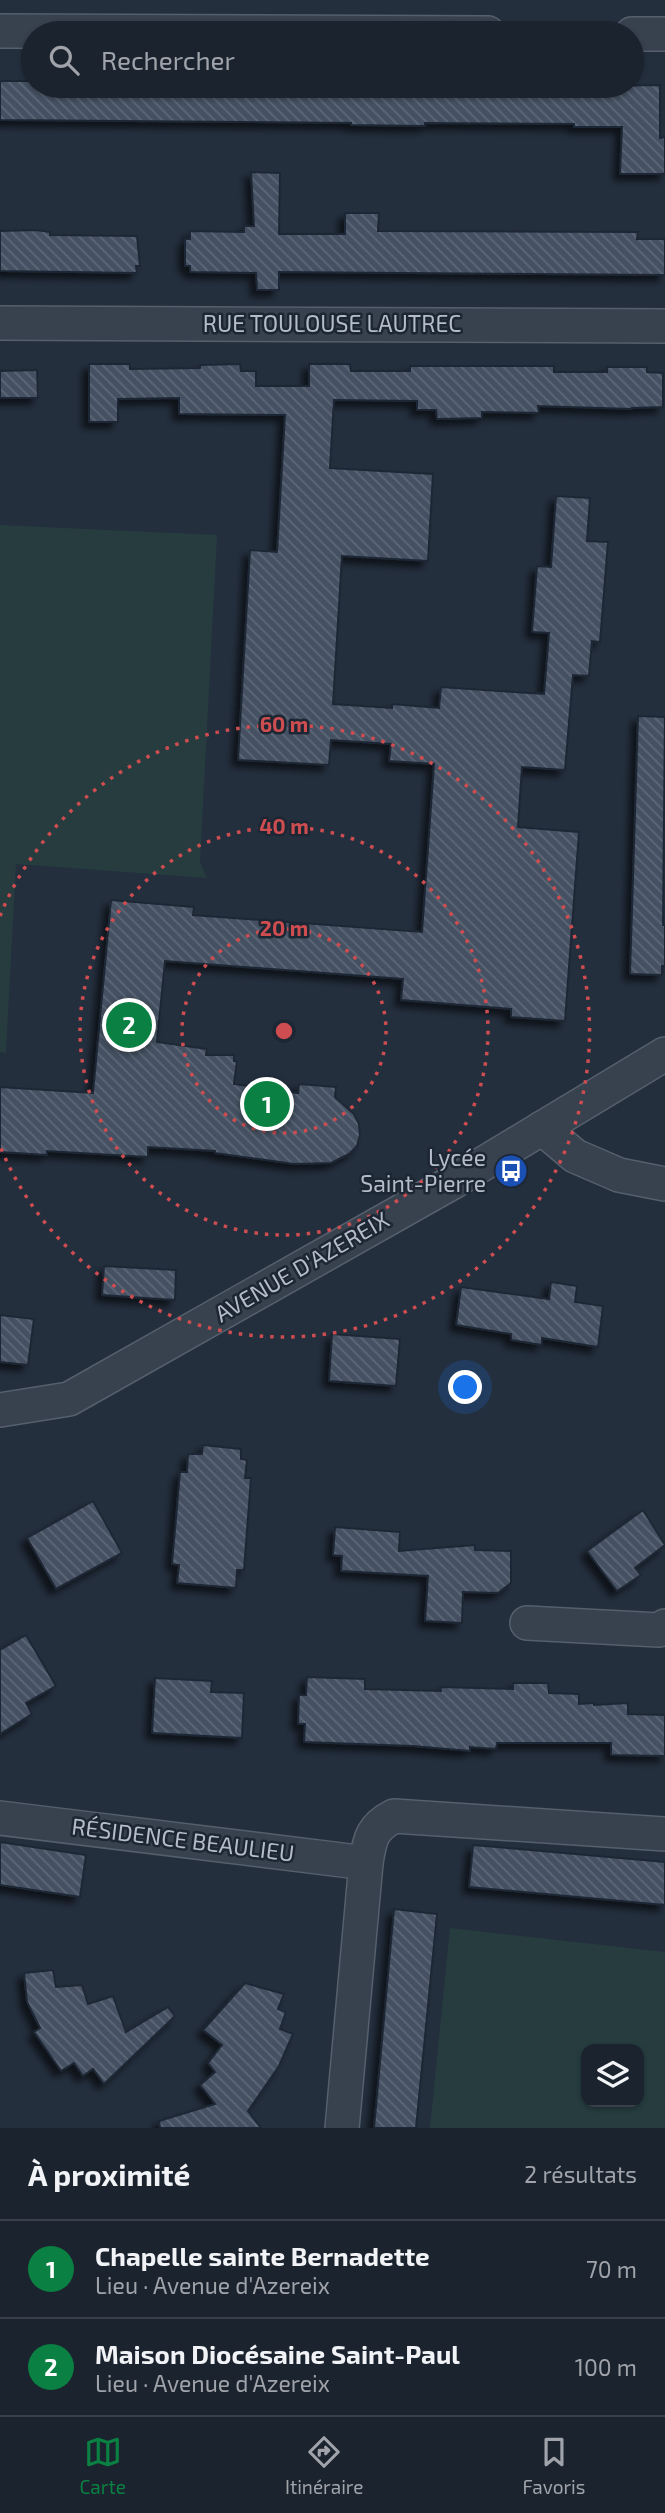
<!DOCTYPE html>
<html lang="fr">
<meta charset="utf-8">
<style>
:root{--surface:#1b232e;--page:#282f3a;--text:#f1f3f6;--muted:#a0a4aa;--line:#39404a;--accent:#0b8043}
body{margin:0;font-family:"Exo 2",sans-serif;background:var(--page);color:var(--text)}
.controls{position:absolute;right:21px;bottom:21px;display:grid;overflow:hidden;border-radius:14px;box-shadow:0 2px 5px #0004}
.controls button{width:63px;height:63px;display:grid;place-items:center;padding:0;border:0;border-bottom:2px solid var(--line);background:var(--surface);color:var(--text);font:35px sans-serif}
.you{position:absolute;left:466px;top:1388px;width:24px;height:24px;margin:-18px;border:5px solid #fff;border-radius:50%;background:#1a73e8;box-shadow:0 0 0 10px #1a73e833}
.badge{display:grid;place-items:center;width:46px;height:46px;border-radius:50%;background:var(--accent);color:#fff;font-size:23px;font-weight:700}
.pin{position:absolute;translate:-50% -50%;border:4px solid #fff;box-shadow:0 2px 7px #0006}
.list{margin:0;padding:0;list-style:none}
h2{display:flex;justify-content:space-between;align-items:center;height:91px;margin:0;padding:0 28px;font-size:30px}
h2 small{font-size:23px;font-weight:400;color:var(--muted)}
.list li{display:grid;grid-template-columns:46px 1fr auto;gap:21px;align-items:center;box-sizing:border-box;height:98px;padding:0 28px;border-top:2px solid var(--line)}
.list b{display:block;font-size:26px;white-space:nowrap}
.list p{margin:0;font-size:23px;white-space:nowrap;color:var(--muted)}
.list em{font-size:23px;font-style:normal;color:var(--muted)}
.icon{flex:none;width:38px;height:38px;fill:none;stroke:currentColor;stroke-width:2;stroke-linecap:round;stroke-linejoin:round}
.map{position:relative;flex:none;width:665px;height:2128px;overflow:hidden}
.search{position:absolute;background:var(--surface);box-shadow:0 2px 5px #0004;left:21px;right:21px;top:21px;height:77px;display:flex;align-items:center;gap:18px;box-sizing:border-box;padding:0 24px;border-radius:38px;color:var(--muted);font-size:26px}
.sheet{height:287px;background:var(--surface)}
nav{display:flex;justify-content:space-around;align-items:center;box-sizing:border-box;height:98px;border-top:2px solid var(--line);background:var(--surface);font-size:19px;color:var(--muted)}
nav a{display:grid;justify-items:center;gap:4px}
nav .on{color:var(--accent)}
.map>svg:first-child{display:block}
.green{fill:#263c3f;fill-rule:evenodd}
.building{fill:url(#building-back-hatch);stroke:#1f2835;stroke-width:2;filter:url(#shadow)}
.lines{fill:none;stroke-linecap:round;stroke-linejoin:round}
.minor-casing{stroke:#565f6c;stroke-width:36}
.minor{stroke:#38414e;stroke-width:33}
.ring{fill:none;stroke:#ce4d50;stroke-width:3.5;stroke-dasharray:3.5 7}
.labels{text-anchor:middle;stroke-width:5;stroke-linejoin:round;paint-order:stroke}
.street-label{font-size:23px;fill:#b4bcc9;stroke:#1d2633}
.poi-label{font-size:23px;fill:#b4bcc9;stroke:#1d2633;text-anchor:end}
.centre{fill:#ce4d50;stroke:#1d2633;stroke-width:3.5}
.ring-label{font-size:21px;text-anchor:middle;font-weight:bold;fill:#ce4d50;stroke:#1d2633;stroke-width:5;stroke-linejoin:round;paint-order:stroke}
</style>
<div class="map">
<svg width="665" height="2128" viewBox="0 0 665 2128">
<defs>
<pattern id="building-back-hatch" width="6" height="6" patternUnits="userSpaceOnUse" patternTransform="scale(1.75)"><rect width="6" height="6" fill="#455162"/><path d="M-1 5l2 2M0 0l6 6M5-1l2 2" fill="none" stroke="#5d6877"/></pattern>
<filter id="shadow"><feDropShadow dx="-6" dy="6" stdDeviation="3.5" flood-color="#0009"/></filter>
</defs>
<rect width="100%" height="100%" fill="#242f3e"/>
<g class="green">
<path d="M0,525L217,535L200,862L207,878L16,864L6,1053L0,1052Z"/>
<path d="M450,1928L665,1952V2128H430ZM639,2049V2102H586V2049Z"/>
</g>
<g class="building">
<path d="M0,81H33V86H56V89L172,86L173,90L225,91V86H288V90L351,92V86H407V90L460,91L459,86H525V91L579,89L587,86L660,85V138L665,137V174H620L622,127H574V124L425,123V126L351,125V123L0,120Z"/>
<path d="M251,172L280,173L279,234H345V213H379L378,231L638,232L637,239H665V275L279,272V290H257L256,273L190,272V266H185V239H190V231L244,232V226H254Z"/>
<path d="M36,230L50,232V235L137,236L140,266H136L137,273L0,271V231Z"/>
<path d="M89,364H130V369L200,368V365L240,364L241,371H256V386H309V364H350L351,371H410V366H554V372H607V367H647V372L663,373V407L632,408V409L538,406L539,413L482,412V418L437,419L436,410H417V401L334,400L330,468L433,474L428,561L342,556L333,704L392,708V704L439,708L441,687L544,694L549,633L532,632L537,566L551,567L556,496L590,498L587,541L608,542L600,642L592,641L589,676L573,675L565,770L522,767L518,827L579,832L565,1021L511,1017V1009L401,1000L403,979L165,961L157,1042L207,1049L206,1055H234V1061H237L234,1084L298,1093L299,1084L336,1087L335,1097L354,1114L359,1124L360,1135L357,1146L349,1154L331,1163L294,1164L215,1153V1151L148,1147V1157L47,1151V1155L0,1152V1087L93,1093L111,900L194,907L193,915L422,932L434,764L389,761L391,744L331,740L329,765L238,760L250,550L277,552L285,415L179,414V398L118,399V422H89Z"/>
<path d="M37,370L38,398H0V371Z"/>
<path d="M638,716L665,717L663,925H665V966H662V975L630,974Z"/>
<path d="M104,1266L176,1270L175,1300L102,1295Z"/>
<path d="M551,1282L577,1286L575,1302L603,1306L598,1347L542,1338V1345L511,1340V1334L456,1325L461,1287L549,1299Z"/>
<path d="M0,1315L34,1319L28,1365L0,1362Z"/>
<path d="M332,1334L400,1339L396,1386L329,1381Z"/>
<path d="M203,1445L241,1449V1459L247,1460L245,1478H251L244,1570H237L236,1588L177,1583L179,1565L172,1564L180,1472H187L188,1454H202Z"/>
<path d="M93,1501L122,1553L56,1589L27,1538Z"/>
<path d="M643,1510L665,1545L635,1568L641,1575L617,1591L587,1551Z"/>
<path d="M335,1527L400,1532L399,1551L475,1545V1550L511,1551V1583L498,1593L463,1592L462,1623L425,1621L428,1576L341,1571L342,1556L333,1555Z"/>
<path d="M26,1635L56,1686L26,1703L32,1714L0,1734V1650Z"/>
<path d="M307,1677L365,1679V1689L441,1691L440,1687L513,1689V1683H548L549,1693L579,1694V1704L594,1703V1705L628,1703V1714L665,1715V1756L611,1755V1743H497L496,1749L470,1747V1751L413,1746L304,1742L305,1724H298L299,1695H306Z"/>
<path d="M155,1678L212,1681L211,1692L244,1693L242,1738L152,1733Z"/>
<path d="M0,1842L86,1855L80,1897L0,1885Z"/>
<path d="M473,1845L665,1862V1905L469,1887Z"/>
<path d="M394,1909L437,1914L416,2128H374Z"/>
<path d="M53,1970L56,1987L82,1985L88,2004L113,1996L126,2032L168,2007L175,2016L104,2084L93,2069L83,2076L74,2063L61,2071L34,2032L40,2028L27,2002L24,1973Z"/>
<path d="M245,1983L284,1994L278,2009L286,2012L280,2029L293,2034L279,2066L248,2111L261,2128H160L159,2121L215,2104L200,2085L215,2072L208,2063L222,2045L203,2030Z"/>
</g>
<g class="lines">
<defs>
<g id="minor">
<path d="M0,31L488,33"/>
<path d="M632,34H665"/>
<path d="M0,323L665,326"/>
<path d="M542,1128L575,1156L619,1175L665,1184"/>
<path d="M0,1410L69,1399L453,1182L665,1054"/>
<path d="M527,1623L659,1630L665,1626"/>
<path d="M0,1818L366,1863L342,2128"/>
<path d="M366,1863C370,1839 371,1828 394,1816L665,1834"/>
</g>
</defs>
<use href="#minor" class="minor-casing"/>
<use href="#minor" class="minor"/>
</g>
<g class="ring">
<circle cx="284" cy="1031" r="102"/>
<circle cx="284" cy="1031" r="204"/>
<path d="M0 916A306 306 0 1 1 0 1146"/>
</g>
<defs>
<symbol id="bus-disc" viewBox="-11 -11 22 22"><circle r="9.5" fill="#1a4fb4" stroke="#1d2633"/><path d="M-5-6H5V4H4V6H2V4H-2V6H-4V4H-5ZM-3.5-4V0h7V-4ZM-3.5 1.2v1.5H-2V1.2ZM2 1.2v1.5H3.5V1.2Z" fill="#fff"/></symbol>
</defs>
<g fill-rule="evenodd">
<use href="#bus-disc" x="492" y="1152" width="38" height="38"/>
</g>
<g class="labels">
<g class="street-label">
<text x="332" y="332">RUE TOULOUSE LAUTREC</text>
<text transform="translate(302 1267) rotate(-30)" y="8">AVENUE D'AZEREIX</text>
<text transform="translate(183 1840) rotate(7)" y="8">RÉSIDENCE BEAULIEU</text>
</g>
<g class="poi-label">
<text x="486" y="1166">Lycée<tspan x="486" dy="26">Saint-Pierre</tspan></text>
</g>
</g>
<circle cx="284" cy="1031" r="10" class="centre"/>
<g class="ring-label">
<text x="284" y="732">60 m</text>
<text x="284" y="834">40 m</text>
<text x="284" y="936">20 m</text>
</g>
</svg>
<div class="controls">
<button><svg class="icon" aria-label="layers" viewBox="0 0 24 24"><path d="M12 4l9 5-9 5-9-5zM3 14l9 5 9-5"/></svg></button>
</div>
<div class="you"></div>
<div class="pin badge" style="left:267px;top:1104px">1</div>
<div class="pin badge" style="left:129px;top:1025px">2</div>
<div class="search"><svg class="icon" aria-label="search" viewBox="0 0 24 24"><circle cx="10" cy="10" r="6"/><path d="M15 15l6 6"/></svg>Rechercher</div>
</div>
<section class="sheet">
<h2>À proximité<small>2 résultats</small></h2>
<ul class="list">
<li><span class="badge">1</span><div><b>Chapelle sainte Bernadette</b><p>Lieu · Avenue d'Azereix</p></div><em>70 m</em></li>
<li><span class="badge">2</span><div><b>Maison Diocésaine Saint-Paul</b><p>Lieu · Avenue d'Azereix</p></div><em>100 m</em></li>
</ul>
</section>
<nav>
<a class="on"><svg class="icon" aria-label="map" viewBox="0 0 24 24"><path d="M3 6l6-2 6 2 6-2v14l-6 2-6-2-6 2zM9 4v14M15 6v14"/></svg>Carte</a>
<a><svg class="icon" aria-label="directions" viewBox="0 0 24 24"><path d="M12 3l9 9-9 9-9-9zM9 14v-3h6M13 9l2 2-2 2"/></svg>Itinéraire</a>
<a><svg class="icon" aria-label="saved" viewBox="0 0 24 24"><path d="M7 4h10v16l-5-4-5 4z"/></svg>Favoris</a>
</nav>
